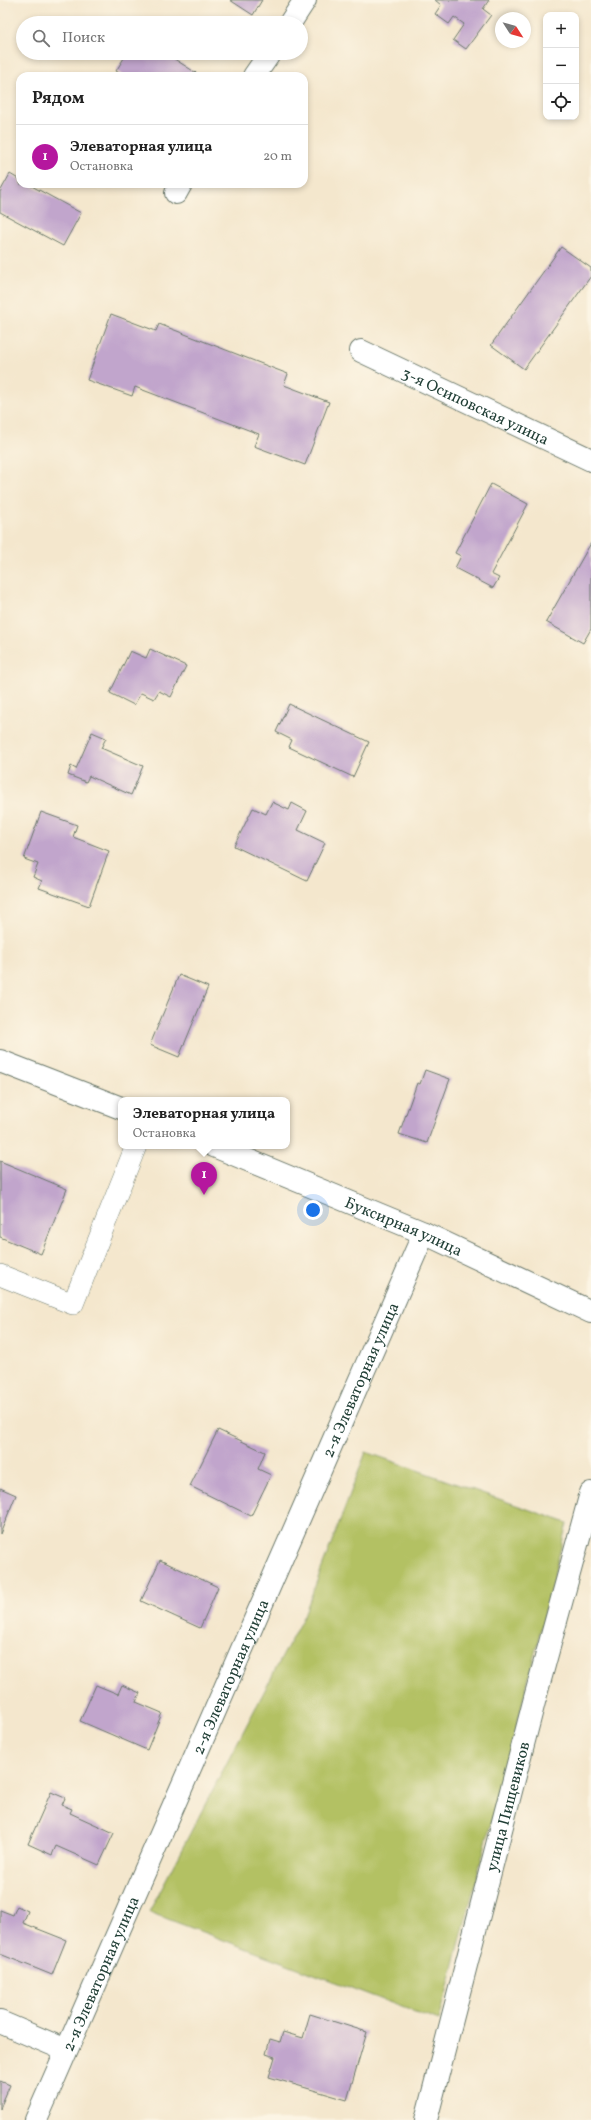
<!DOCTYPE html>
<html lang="ru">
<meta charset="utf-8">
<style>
:root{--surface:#fff;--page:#f2f2f2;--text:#222;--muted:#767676;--line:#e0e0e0;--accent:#b5179e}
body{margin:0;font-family:Vollkorn,serif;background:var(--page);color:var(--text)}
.controls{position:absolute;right:12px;top:12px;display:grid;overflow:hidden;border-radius:8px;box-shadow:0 2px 6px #0003}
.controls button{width:36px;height:36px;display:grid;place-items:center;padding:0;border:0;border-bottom:1px solid var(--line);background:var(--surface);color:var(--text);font:20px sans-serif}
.compass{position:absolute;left:495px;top:12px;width:36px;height:36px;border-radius:50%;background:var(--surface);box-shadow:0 2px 6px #0003;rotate:126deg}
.you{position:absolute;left:313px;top:1210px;width:14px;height:14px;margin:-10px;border:3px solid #fff;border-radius:50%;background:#1a73e8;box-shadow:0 0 0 6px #1a73e833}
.badge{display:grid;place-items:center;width:26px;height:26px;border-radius:50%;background:var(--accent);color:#fff;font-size:13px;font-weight:700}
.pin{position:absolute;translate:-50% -33px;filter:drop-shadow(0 1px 2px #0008)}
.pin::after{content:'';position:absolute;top:21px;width:14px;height:12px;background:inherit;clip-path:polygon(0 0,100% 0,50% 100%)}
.popup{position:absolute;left:118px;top:1097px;width:172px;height:52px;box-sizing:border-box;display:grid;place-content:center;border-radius:8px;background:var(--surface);filter:drop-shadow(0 1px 3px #0005);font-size:13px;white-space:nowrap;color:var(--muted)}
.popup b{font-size:15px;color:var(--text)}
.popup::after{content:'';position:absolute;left:50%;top:100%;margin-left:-8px;border:8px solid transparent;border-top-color:var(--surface)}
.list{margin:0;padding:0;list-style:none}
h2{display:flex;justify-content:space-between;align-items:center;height:52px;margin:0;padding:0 16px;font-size:17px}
h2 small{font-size:13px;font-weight:400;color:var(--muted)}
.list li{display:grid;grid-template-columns:26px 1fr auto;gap:12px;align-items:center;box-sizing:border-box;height:64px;padding:0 16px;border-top:1px solid var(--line)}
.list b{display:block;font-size:15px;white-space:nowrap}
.list p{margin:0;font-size:13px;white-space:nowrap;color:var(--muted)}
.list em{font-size:13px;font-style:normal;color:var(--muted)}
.icon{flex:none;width:22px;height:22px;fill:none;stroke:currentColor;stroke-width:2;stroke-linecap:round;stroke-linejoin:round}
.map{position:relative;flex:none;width:591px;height:2120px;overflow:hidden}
.search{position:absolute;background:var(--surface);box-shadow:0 2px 6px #0003;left:16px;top:16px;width:292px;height:44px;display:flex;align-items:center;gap:10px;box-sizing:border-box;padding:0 14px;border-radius:22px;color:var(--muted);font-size:15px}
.panel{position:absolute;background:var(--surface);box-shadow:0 2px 6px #0003;left:16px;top:72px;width:292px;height:116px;border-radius:12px}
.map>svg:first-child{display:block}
.green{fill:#b3c164;stroke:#697f4c}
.building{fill:#c1a5cc}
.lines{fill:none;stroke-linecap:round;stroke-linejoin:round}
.lane-casing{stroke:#6a786a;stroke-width:22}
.street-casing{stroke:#6a786a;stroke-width:24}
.lane{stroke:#fff;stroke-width:21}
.street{stroke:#fff;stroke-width:22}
.labels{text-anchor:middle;stroke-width:3.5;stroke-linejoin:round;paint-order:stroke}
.street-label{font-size:16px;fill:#1f3d34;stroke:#fcf5e5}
</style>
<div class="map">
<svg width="591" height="2120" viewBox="0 0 591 2120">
<rect width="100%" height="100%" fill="#fcf5e5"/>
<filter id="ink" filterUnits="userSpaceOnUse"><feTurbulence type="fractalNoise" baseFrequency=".025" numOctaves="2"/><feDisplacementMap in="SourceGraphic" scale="8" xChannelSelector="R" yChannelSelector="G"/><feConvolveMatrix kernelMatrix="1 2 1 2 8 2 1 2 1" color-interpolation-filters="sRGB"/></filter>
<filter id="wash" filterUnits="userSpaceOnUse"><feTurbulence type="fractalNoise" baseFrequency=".012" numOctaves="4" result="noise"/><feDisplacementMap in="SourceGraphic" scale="16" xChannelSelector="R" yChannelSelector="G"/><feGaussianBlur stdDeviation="0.9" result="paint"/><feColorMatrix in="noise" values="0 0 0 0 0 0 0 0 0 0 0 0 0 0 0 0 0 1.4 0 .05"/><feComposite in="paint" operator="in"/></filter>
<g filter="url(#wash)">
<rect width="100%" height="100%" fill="#f4e7cd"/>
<path class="green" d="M366,1452L567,1523L520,1713L439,2021L149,1912L304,1615Z"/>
<g id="blocks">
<g class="building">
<path d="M230,0H262L253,15Z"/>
<path d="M435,0H489L483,9L491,15L466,49L453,40L464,24L454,17L449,24L435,14L441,5Z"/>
<path d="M120,53H165L201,76H124L116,71L124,58L119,55Z"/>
<path d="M10,174L20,180V184H28L81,213L63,246L0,212V192Z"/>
<path d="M561,247L591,268V276L524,369L491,345Z"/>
<path d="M111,314L156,331L159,324L288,374L284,385L329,402L305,465L254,446L259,434L135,387L132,396L87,380Z"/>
<path d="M491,484L528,504L491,574L499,578L493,588L455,568L461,556L455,553Z"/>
<path d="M591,543V629L583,643L546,622Z"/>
<path d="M150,649L186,666L171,697L159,691L154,699L141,693L134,705L110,693L130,651L146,658Z"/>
<path d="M289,704L369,742L353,777L289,747L292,740L276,732Z"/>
<path d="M92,732L106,738L101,748L143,766L131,795L89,776L86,782L68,775L71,766L76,769Z"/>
<path d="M272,802L289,810L292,803L307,811L298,830L325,843L307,881L234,846L253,808L266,814Z"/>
<path d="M41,812L77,825L73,837L109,851L89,906L39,888L42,881L33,877L38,864L24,859Z"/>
<path d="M179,975L208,987L179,1057L150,1045Z"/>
<path d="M425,1070L450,1079L427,1143L399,1134L417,1083L420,1084Z"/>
<path d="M0,1161L67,1189L41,1254L0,1237Z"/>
<path d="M218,1430L265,1452L258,1469L271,1475L251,1516L190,1486Z"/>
<path d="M0,1488L16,1495L0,1534Z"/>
<path d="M160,1560L218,1587L200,1628L141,1601Z"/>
<path d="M96,1685L118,1694L122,1685L140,1693L136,1702L162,1713L147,1750L80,1721Z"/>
<path d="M51,1792L65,1798L62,1805L72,1809L70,1813L114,1833L99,1865L56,1846L52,1855L28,1844Z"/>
<path d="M17,1906L28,1911L23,1923L66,1940L52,1975L0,1954V1910L13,1915Z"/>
<path d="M310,2014L367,2032L347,2100L269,2077L275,2057L266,2054L270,2039L280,2042L283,2032L303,2038Z"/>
<path d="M0,2081L10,2085L0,2108Z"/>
</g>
</g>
</g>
<g filter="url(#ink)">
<use href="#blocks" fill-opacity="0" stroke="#6a786a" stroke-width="1"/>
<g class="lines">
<defs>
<path id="lane" d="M0,1275L73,1304L136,1146"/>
<g id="street">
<path d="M290,23L305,0"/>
<path d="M254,76L270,53"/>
<path d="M176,193L181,184"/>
<path id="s1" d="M361,351L591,460"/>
<path d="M0,1061L121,1108"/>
<path id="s2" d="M214,1146L424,1233L591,1312"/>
<path d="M0,2022L66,2050"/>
<path id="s3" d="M36,2120L424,1233"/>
<path id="s4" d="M426,2120L535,1698L591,1493"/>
</g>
</defs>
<use href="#lane" class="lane-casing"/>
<use href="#street" class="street-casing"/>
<use href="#lane" class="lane"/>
<use href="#street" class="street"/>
</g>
</g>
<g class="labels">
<g class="street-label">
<text dy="6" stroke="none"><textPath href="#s1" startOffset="127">3-я Осиповская улица</textPath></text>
<text dy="6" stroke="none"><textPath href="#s2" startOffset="206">Буксирная улица</textPath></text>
<text dy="6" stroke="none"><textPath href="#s3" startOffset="808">2-я Элеваторная улица</textPath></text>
<text dy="6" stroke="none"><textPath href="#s3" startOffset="484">2-я Элеваторная улица</textPath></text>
<text dy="6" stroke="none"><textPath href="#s4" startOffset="324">улица Пищевиков</textPath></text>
<text dy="6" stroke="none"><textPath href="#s3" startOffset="160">2-я Элеваторная улица</textPath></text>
</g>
</g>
</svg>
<div class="controls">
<button>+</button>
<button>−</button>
<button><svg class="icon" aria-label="locate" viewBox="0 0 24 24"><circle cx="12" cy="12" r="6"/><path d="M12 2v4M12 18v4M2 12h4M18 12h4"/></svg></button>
</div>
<svg class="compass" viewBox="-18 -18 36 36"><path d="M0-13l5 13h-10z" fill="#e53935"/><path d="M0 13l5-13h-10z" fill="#767676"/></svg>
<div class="you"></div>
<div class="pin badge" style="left:204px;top:1195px">1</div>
<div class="popup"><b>Элеваторная улица</b>Остановка</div>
<div class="search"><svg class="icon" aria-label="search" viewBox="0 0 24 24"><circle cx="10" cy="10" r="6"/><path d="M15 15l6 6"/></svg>Поиск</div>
<section class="panel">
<h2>Рядом<small></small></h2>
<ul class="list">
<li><span class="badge">1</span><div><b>Элеваторная улица</b><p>Остановка</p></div><em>20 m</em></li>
</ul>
</section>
</div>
